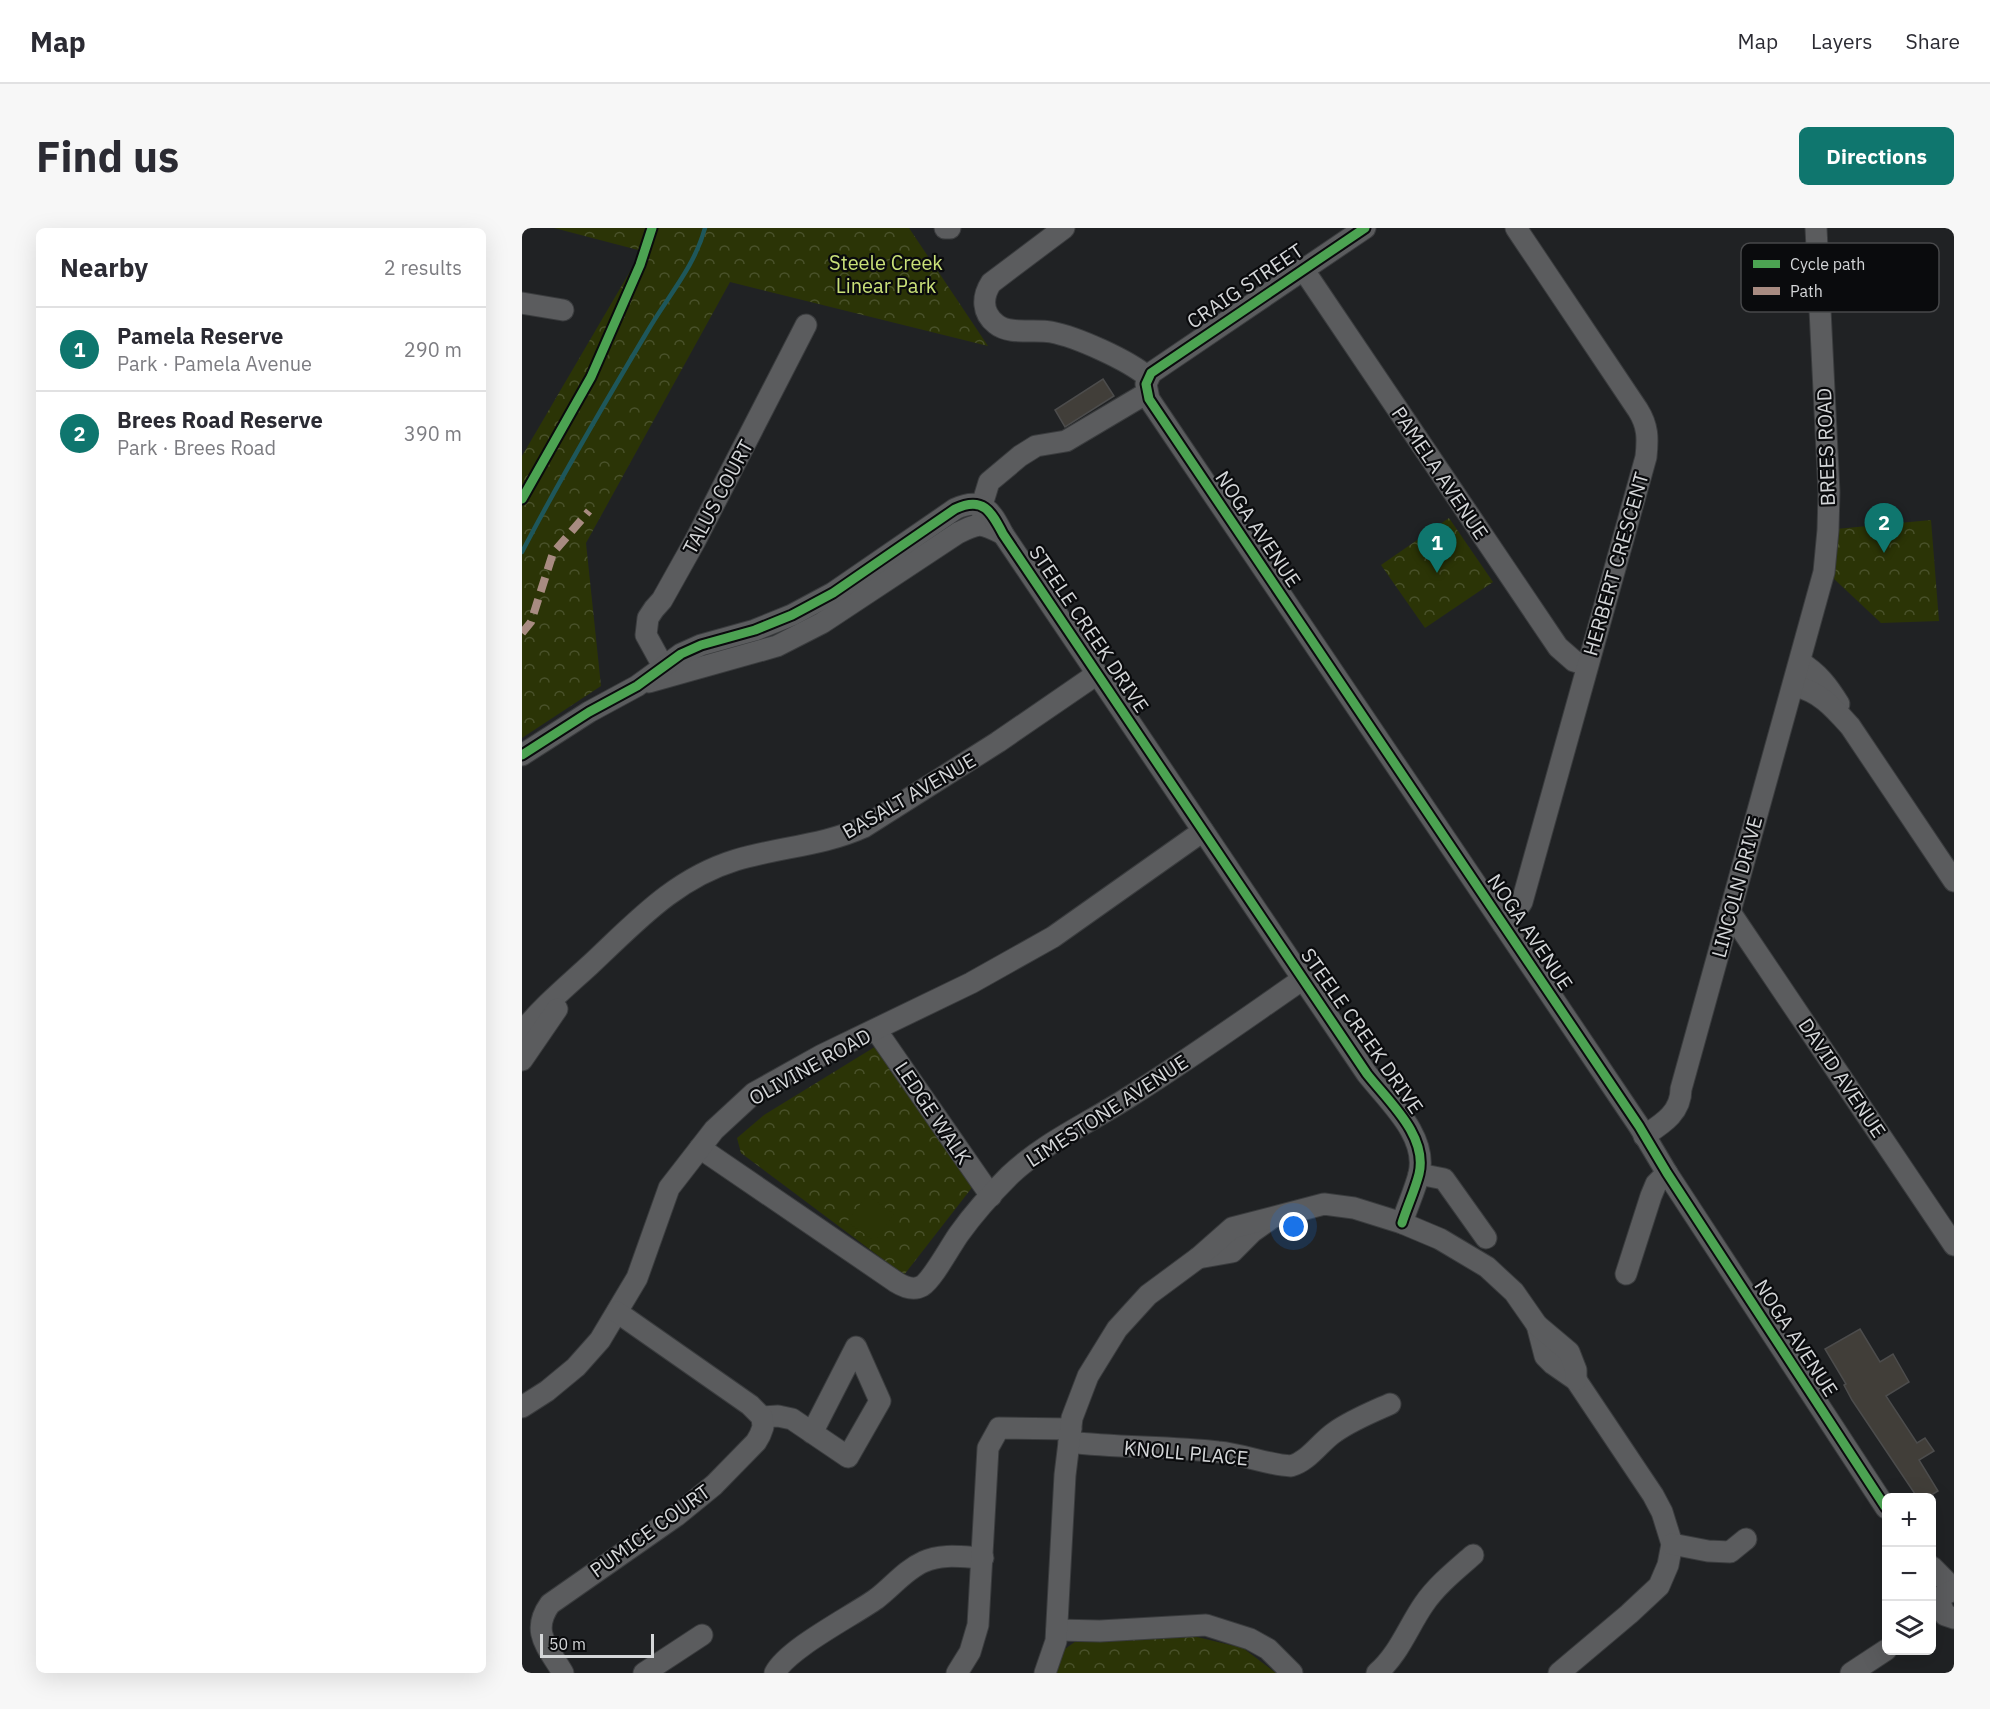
<!DOCTYPE html>
<meta charset="utf-8">
<style>
:root{--surface:#fff;--page:#f7f7f7;--text:#2b2b33;--muted:#7c7c81;--line:#e1e1e2;--accent:#0f766e}
body{margin:0;font-family:"IBM Plex Sans",sans-serif;background:var(--page);color:var(--text)}
.controls{position:absolute;right:18px;bottom:18px;display:grid;overflow:hidden;border-radius:9px;box-shadow:0 6px 24px #0002}
.controls button{width:54px;height:54px;display:grid;place-items:center;padding:0;border:0;border-bottom:2px solid var(--line);background:var(--surface);color:var(--text);font:30px sans-serif}
.scale{position:absolute;left:18px;bottom:15px;width:114px;box-sizing:border-box;padding-left:6px;border:3px solid #d4d6d8;border-top:0;font-size:16px;line-height:21px;white-space:nowrap;color:#d4d6d8;-webkit-text-stroke:4px #0a0b0d;paint-order:stroke}
.you{position:absolute;left:772px;top:999px;width:21px;height:21px;margin:-15px;border:4px solid #fff;border-radius:50%;background:#1a73e8;box-shadow:0 0 0 9px #1a73e833}
.badge{display:grid;place-items:center;width:39px;height:39px;border-radius:50%;background:var(--accent);color:#fff;font-size:20px;font-weight:700}
.pin{position:absolute;translate:-50% -50px;filter:drop-shadow(0 2px 3px #0008)}
.pin::after{content:'';position:absolute;top:32px;width:21px;height:18px;background:inherit;clip-path:polygon(0 0,100% 0,50% 100%)}
.list{margin:0;padding:0;list-style:none}
h2{display:flex;justify-content:space-between;align-items:center;height:78px;margin:0;padding:0 24px;font-size:26px}
h2 small{font-size:20px;font-weight:400;color:var(--muted)}
.list li{display:grid;grid-template-columns:39px 1fr auto;gap:18px;align-items:center;box-sizing:border-box;height:84px;padding:0 24px;border-top:2px solid var(--line)}
.list b{display:block;font-size:22px;white-space:nowrap}
.list p{margin:0;font-size:20px;white-space:nowrap;color:var(--muted)}
.list em{font-size:20px;font-style:normal;color:var(--muted)}
.icon{flex:none;width:33px;height:33px;fill:none;stroke:currentColor;stroke-width:2;stroke-linecap:round;stroke-linejoin:round}
.map{position:relative;flex:none;width:1432px;height:1445px;overflow:hidden;border-radius:9px}
header{display:flex;align-items:center;gap:36px;box-sizing:border-box;height:84px;padding:0 30px;background:var(--surface);border-bottom:2px solid var(--line)}
header strong{font-size:28px}
nav{display:flex;gap:33px;margin-inline-start:auto;font-size:21px}
.intro{display:flex;align-items:center;justify-content:space-between;box-sizing:border-box;height:144px;padding:0 36px}
h1{margin:0;font-size:42px}
.button{padding:15px 27px;border-radius:9px;background:var(--accent);color:#fff;font-size:21px;font-weight:700}
main{display:flex;gap:36px;padding:0 36px}
aside{flex:1;background:var(--surface);border-radius:9px;box-shadow:0 6px 24px #0002}
.map>svg:first-child{display:block}
.park{fill:url(#park-crowns)}
.pitch{fill:#2b3406}
.lines{fill:none;stroke-linecap:round;stroke-linejoin:round}
.stream{stroke:#1e575b;stroke-width:4.5}
.building{fill:#413e39;stroke:#4c4c4c;stroke-width:1.5}
.minor-casing{stroke:#3a3c3e;stroke-width:23}
.minor{stroke:#5b5c5e;stroke-width:21}
.quiet{stroke:#a88b81;stroke-width:8;stroke-dasharray:15 8;stroke-linecap:butt}
.cycleway-casing{stroke:#0a0b0d;stroke-width:13}
.cycleway{stroke:#4ca352;stroke-width:9}
.labels{text-anchor:middle;stroke-width:4.5;stroke-linejoin:round;paint-order:stroke}
.park-label{font-size:20px;fill:#c9e078;stroke:#0a0b0d}
.street-label{font-size:20px;fill:#d4d6d8;stroke:#0a0b0d}
.key{fill:#0a0b0d;stroke:#47484a;stroke-width:1.5}
.key-label{font-size:16px;fill:#d4d6d8}
</style>
<header>
<strong>Map</strong>
<nav><a>Map</a><a>Layers</a><a>Share</a></nav>
</header>
<div class="intro"><h1>Find us</h1><a class="button">Directions</a></div>
<main>
<aside>
<h2>Nearby<small>2 results</small></h2>
<ul class="list">
<li><span class="badge">1</span><div><b>Pamela Reserve</b><p>Park · Pamela Avenue</p></div><em>290 m</em></li>
<li><span class="badge">2</span><div><b>Brees Road Reserve</b><p>Park · Brees Road</p></div><em>390 m</em></li>
</ul>
</aside>
<div class="map">
<svg width="1432" height="1445" viewBox="0 0 1432 1445">
<defs>
<pattern id="park-crowns" width="20" height="18" patternUnits="userSpaceOnUse" patternTransform="scale(1.5)"><rect width="20" height="18" fill="#2b3406"/><path d="M2 6a3 3 0 1 1 6 0M12 15a3 3 0 1 1 6 0" fill="none" stroke="#49512a"/></pattern>
</defs>
<rect width="100%" height="100%" fill="#202224"/>
<g class="park">
<path d="M32,0H387L466,118L208,54L64,315L79,458L0,510V228L120,23Z"/>
<path d="M927,290L971,354L903,400L859,337Z"/>
<path d="M1409,292L1417,393L1359,395L1310,349L1314,301Z"/>
<path d="M364,812L459,948L382,1047L219,925L215,910L242,887Z"/>
<path d="M675,1409L721,1420L754,1445H529L540,1423L557,1411Z"/>
</g>
<path class="pitch" d="M345,967L372,986L353,1013L325,994Z"/>
<g class="lines">
<path class="stream" d="M0,324C39,249 82,176 125,104C145,69 172,40 183,0"/>
</g>
<g class="building">
<path d="M581,151L592,168L543,199L533,182Z"/>
<path d="M1338,1101L1358,1134L1371,1126L1387,1154L1364,1168L1395,1215L1403,1210L1412,1223L1397,1232L1416,1263L1406,1269H1395L1330,1172L1322,1157L1324,1156L1303,1121Z"/>
</g>
<g class="lines">
<defs>
<g id="minor">
<path d="M423,0H428"/>
<path d="M542,0L469,55C460,69 460,85 474,96C487,107 513,101 529,104C555,109 606,132 626,149"/>
<path d="M843,0L629,145L624,156L627,171L1117,898L1145,945L1364,1280"/>
<path d="M781,41L1036,419L1052,433L1065,437"/>
<path d="M0,75L41,82"/>
<path d="M461,290L460,277L467,254L498,228L514,218L544,213L625,165"/>
<path d="M1278,434C1296,445 1306,458 1317,476"/>
<path d="M141,438L124,407L126,390L132,381L140,372L173,313L284,97"/>
<path d="M127,454L255,418L300,395L436,305C458,294 459,295 481,306"/>
<path d="M1272,458C1297,463 1311,479 1328,498L1432,653"/>
<path d="M0,527L67,484L115,458L159,426L179,417L233,402L270,387L311,365L433,281C461,268 469,283 481,306L845,846C867,874 906,908 897,946C893,962 885,979 880,995"/>
<path d="M1208,684L1432,1017"/>
<path d="M981,696L994,683L1000,674L1124,229C1126,210 1126,198 1116,182L994,0"/>
<path d="M354,802L469,968"/>
<path d="M0,804C20,779 44,759 68,737C114,694 152,651 214,632C257,619 300,618 342,599L476,514L575,446"/>
<path d="M0,832L35,781"/>
<path d="M1122,908C1140,896 1159,885 1159,861L1302,344L1306,302L1307,264L1294,0"/>
<path d="M178,920L374,1054C382,1059 391,1063 400,1058C411,1051 429,1017 437,1006C452,985 470,965 488,947C523,914 567,895 607,869C666,832 723,791 781,751"/>
<path d="M897,946L922,951L964,1010"/>
<path d="M676,1030L710,1024L730,1004L747,992"/>
<path d="M1104,1046L1129,968L1134,956L1145,945"/>
<path d="M1015,1097L1023,1128L1031,1136L1054,1152L1131,1267L1140,1284L1150,1316L1146,1337L1137,1358L1107,1386L1037,1445"/>
<path d="M0,1179L25,1163L54,1139L78,1112L115,1050L147,960L192,902L232,865L300,827L449,755L531,709L681,603"/>
<path d="M240,1189L256,1188L270,1191L326,1229L358,1173L334,1119L290,1205"/>
<path d="M547,1214C597,1220 646,1218 696,1224C721,1226 746,1237 769,1238C787,1233 798,1214 813,1204C830,1192 850,1184 868,1176"/>
<path d="M1150,1316L1186,1323L1208,1324L1224,1311"/>
<path d="M1410,1339L1432,1361"/>
<path d="M1432,1362L1421,1367L1418,1375L1423,1387L1432,1390"/>
<path d="M535,1402L578,1403L684,1397L728,1411L746,1421L770,1445"/>
<path d="M41,1445C26,1419 8,1404 28,1376L154,1288L192,1257L234,1214L238,1207L241,1199L240,1189L228,1177L95,1084"/>
<path d="M122,1445L180,1407"/>
<path d="M253,1445C265,1421 330,1388 354,1371C370,1359 383,1342 401,1334C420,1325 441,1329 461,1330"/>
<path d="M435,1445L448,1424L456,1397L466,1220L477,1200L549,1201"/>
<path d="M523,1445L534,1413L543,1247L550,1190L566,1148L595,1101L626,1067L676,1030L710,1000L802,976L832,980L880,995L918,1011L965,1039L992,1064L1015,1097L1047,1124L1054,1142V1152"/>
<path d="M855,1445C877,1426 886,1399 902,1376C915,1357 934,1342 951,1327"/>
<path d="M1329,1445L1364,1422"/>
</g>
</defs>
<use href="#minor" class="minor-casing"/>
<use href="#minor" class="minor"/>
<path class="quiet" d="M0,405L9,394L31,325L67,283"/>
<defs>
<g id="cycleway">
<path d="M843,0L629,145L624,156L627,171L1117,898L1145,945L1364,1280"/>
<path d="M0,271L69,149L118,37L130,0"/>
<path d="M0,527L67,484L115,458L159,426L179,417L233,402L270,387L311,365L433,281C461,268 469,283 481,306L845,846C867,874 906,908 897,946C893,962 885,979 880,995"/>
</g>
</defs>
<use href="#cycleway" class="cycleway-casing"/>
<use href="#cycleway" class="cycleway"/>
</g>
<g class="labels">
<g class="park-label">
<text x="364" y="42">Steele Creek<tspan x="364" dy="23">Linear Park</tspan></text>
</g>
<g class="street-label">
<text transform="translate(723 58) rotate(-34)" y="7">CRAIG STREET</text>
<text transform="translate(1304 219) rotate(-92)" y="7">BREES ROAD</text>
<text transform="translate(918 245) rotate(56)" y="7">PAMELA AVENUE</text>
<text transform="translate(196 269) rotate(-62)" y="7">TALUS COURT</text>
<text transform="translate(736 301) rotate(56)" y="7">NOGA AVENUE</text>
<text transform="translate(1094 336) rotate(-74)" y="7">HERBERT CRESCENT</text>
<text transform="translate(567 401) rotate(56)" y="7">STEELE CREEK DRIVE</text>
<text transform="translate(387 568) rotate(-30)" y="7">BASALT AVENUE</text>
<text transform="translate(1215 659) rotate(-75)" y="7">LINCOLN DRIVE</text>
<text transform="translate(1008 704) rotate(56)" y="7">NOGA AVENUE</text>
<text transform="translate(840 803) rotate(55)" y="7">STEELE CREEK DRIVE</text>
<text transform="translate(288 839) rotate(-29)" y="7">OLIVINE ROAD</text>
<text transform="translate(1320 850) rotate(56)" y="7">DAVID AVENUE</text>
<text transform="translate(585 883) rotate(-33)" y="7">LIMESTONE AVENUE</text>
<text transform="translate(411 885) rotate(56)" y="7">LEDGE WALK</text>
<text transform="translate(1274 1110) rotate(57)" y="7">NOGA AVENUE</text>
<text transform="translate(664 1225) rotate(5)" y="7">KNOLL PLACE</text>
<text transform="translate(128 1303) rotate(-36)" y="7">PUMICE COURT</text>
</g>
</g>
<rect x="1219" y="15" width="198" height="69" rx="9" class="key"/>
<rect x="1231" y="32" width="27" height="8" fill="#4ca352"/>
<rect x="1231" y="59" width="27" height="8" fill="#a88b81"/>
<g class="key-label">
<text x="1268" y="42">Cycle path</text>
<text x="1268" y="69">Path</text>
</g>
</svg>
<div class="controls">
<button>+</button>
<button>−</button>
<button><svg class="icon" aria-label="layers" viewBox="0 0 24 24"><path d="M12 4l9 5-9 5-9-5zM3 14l9 5 9-5"/></svg></button>
</div>
<div class="scale">50 m</div>
<div class="you"></div>
<div class="pin badge" style="left:915px;top:345px">1</div>
<div class="pin badge" style="left:1362px;top:325px">2</div>
</div>
</main>
